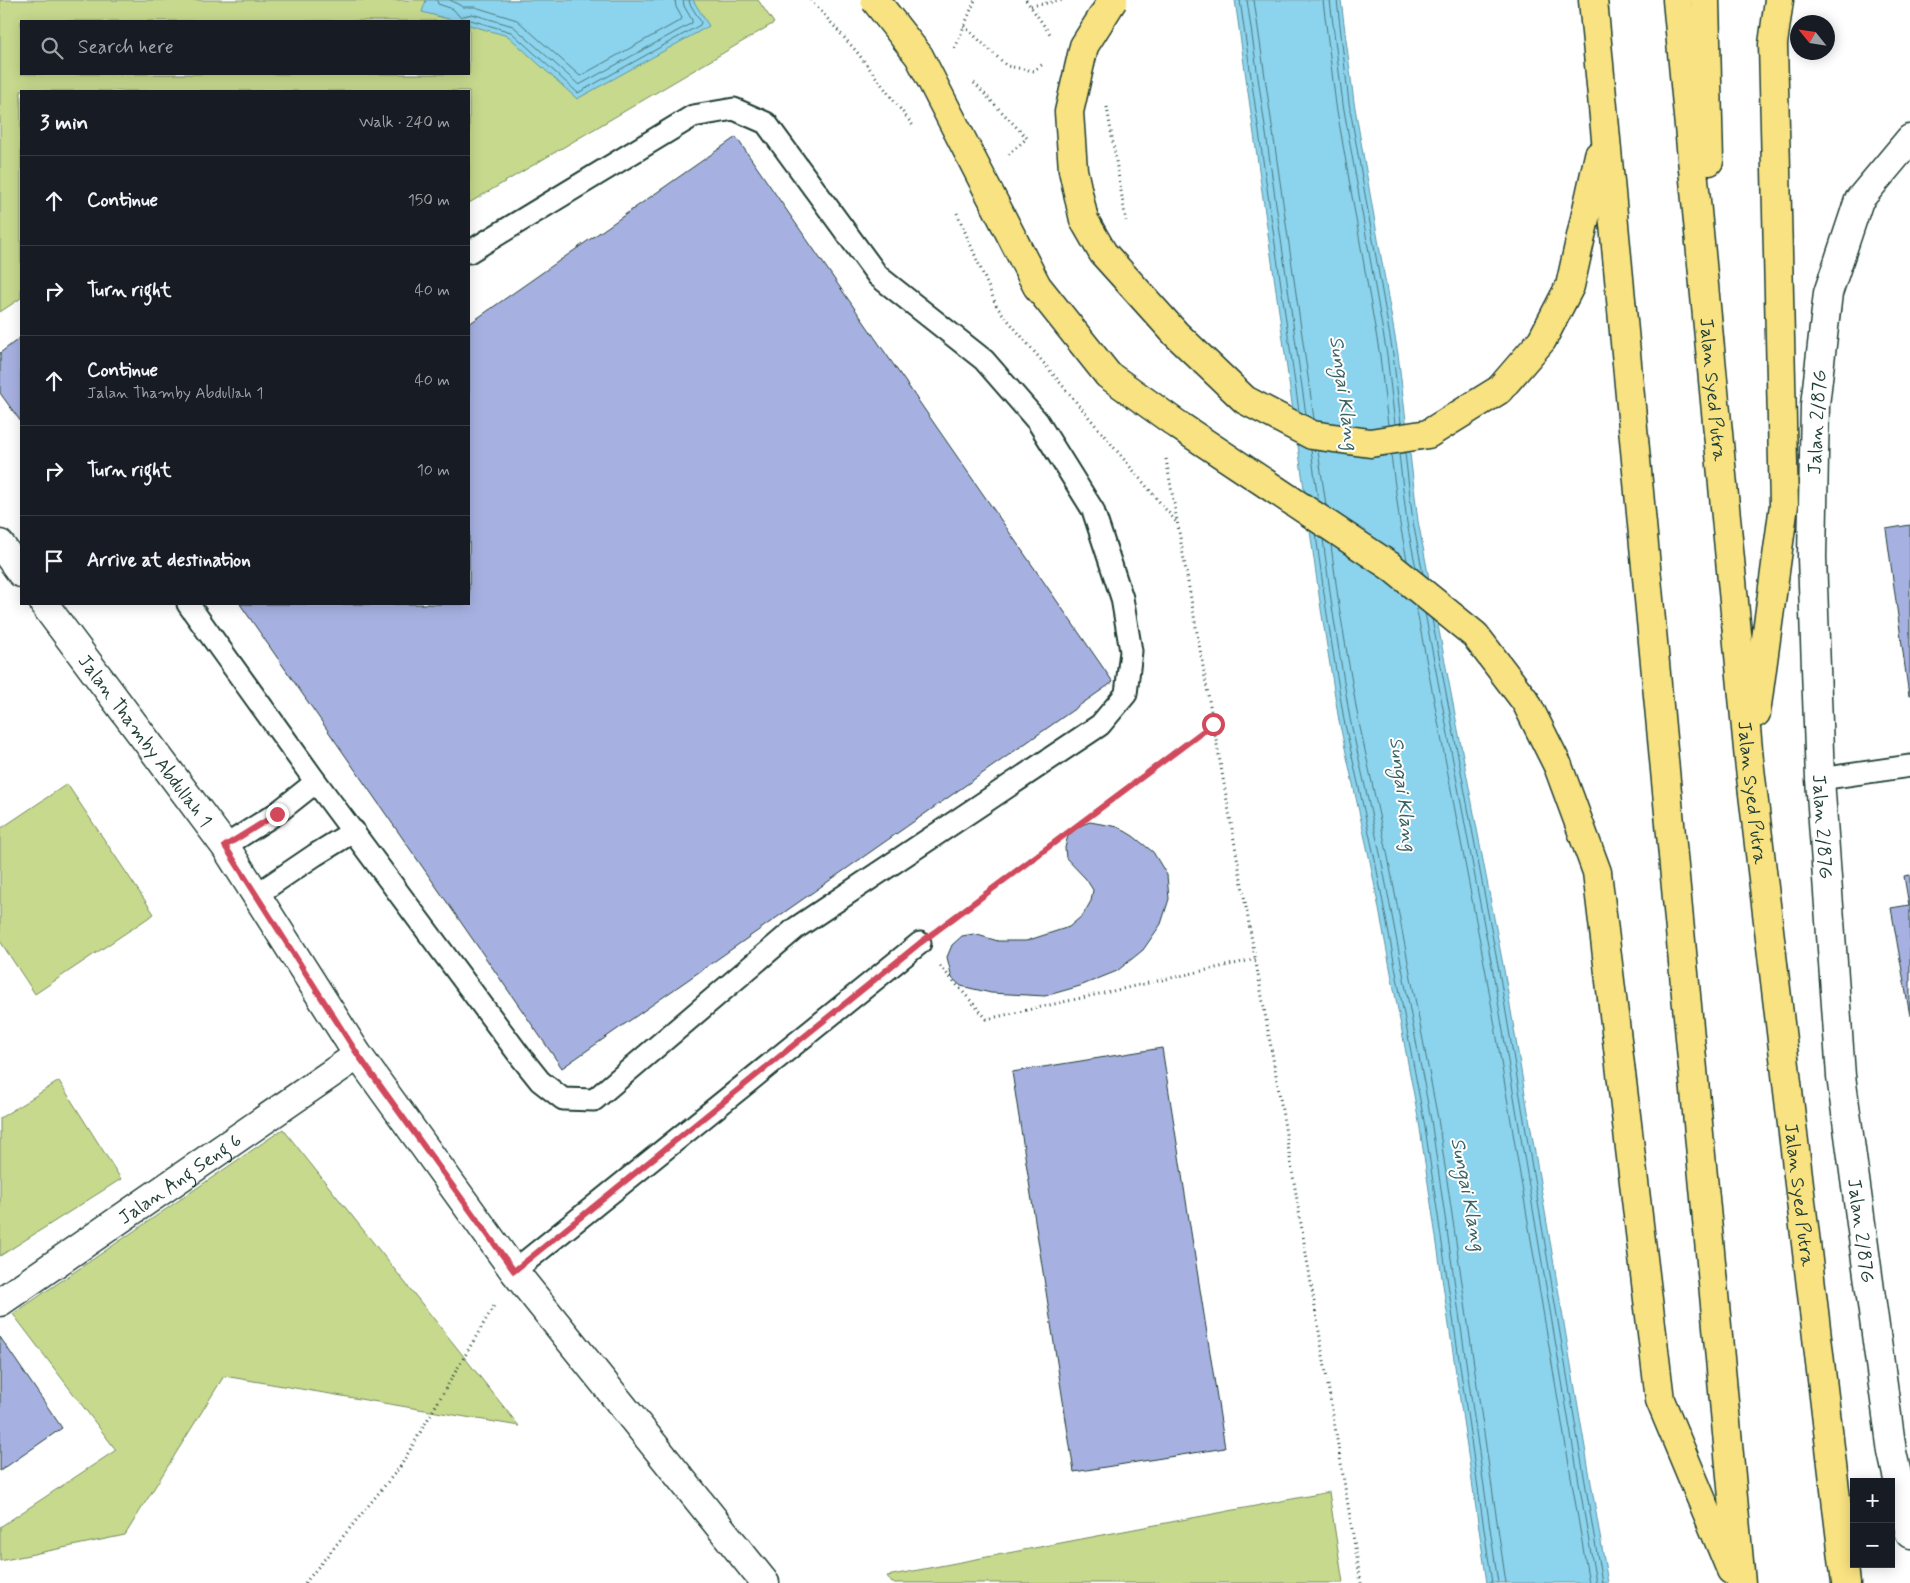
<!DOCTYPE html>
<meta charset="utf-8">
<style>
:root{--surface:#171b24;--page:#20242c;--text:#f1f3f6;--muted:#9ea1a6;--line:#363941}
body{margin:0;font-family:Mynerve,sans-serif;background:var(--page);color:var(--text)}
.controls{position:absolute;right:15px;bottom:15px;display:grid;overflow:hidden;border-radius:0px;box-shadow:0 2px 12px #0003}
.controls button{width:45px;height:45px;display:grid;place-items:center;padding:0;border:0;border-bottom:1px solid var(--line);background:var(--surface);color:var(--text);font:25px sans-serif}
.compass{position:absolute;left:1790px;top:15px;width:45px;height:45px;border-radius:50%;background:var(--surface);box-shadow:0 2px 12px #0003;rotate:300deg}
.stop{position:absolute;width:15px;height:15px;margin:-11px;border:4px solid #d1495b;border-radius:50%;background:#fff}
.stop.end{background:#d1495b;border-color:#fff;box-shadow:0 1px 5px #0008}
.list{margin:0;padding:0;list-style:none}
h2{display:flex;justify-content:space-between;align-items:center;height:65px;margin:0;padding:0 20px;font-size:21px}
h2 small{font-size:16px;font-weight:400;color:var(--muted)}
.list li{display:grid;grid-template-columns:32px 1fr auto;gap:15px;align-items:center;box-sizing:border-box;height:90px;padding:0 20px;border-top:1px solid var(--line)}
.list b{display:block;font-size:19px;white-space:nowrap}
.list p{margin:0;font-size:16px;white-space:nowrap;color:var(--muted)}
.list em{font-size:16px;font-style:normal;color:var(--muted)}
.icon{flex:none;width:28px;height:28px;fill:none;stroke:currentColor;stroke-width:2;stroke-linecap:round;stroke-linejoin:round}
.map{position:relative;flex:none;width:1910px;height:1583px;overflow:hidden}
.search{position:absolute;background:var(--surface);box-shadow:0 2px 12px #0003;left:20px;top:20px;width:450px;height:55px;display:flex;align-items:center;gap:12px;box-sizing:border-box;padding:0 18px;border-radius:0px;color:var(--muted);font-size:19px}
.panel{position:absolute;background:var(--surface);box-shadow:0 2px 12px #0003;left:20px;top:90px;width:450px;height:515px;border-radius:0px}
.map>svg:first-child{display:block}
.green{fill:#c7d98d;stroke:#738b60;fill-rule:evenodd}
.water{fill:#8cd3ed;stroke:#6097a3}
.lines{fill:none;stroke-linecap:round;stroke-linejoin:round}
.shore{stroke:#4b797e;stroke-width:1}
.building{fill:#a7b1e1;stroke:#1f3d34}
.service-casing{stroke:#1f3d34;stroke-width:25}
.minor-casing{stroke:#1f3d34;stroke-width:31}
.primary-casing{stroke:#1f3d34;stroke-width:31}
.path{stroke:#1f3d34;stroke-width:3;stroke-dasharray:1 4;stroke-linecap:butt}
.service{stroke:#fff;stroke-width:21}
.minor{stroke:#fff;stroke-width:28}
.primary{stroke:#f8e281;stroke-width:28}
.primary-bridge-casing{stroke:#1f3d34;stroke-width:31;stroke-linecap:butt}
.primary-bridge{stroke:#f8e281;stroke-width:28}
.route{stroke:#d1495b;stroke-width:6}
.labels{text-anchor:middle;stroke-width:4;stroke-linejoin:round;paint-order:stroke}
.street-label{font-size:19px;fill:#1f3d34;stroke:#fff}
.water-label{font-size:20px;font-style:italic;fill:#3a6262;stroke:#fff}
</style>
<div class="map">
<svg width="1910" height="1583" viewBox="0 0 1910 1583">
<rect width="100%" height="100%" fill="#fff"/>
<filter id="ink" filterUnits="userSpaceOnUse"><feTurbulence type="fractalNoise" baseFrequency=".02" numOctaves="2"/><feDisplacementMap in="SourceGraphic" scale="10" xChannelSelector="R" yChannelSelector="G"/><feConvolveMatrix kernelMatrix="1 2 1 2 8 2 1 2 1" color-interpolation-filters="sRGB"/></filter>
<g filter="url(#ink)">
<g class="green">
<path d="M0,0H758L774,23L469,203V91H21V298L0,312ZM21,21H469V74H21Z"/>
<path d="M67,784L154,914L35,994L0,941V829Z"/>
<path d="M59,1081L121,1179L0,1256V1118Z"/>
<path d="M283,1129L519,1426L224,1376L125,1535L0,1561V1527L116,1450L13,1314Z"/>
<path d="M1329,1492L1343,1583H892L887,1576Z"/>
</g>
<g class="water">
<path d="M426,0H693L709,26L577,99L508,36L469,25V21H456L422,12Z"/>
<path d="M1235,0H1341L1354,102L1398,354L1418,521L1504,970L1608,1583H1487L1419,1122L1370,861L1339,721L1321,609Z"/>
</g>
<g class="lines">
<g class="shore">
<path d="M437,0L438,4L453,9L460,17L472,14L513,26L579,85L692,23V20L684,6L683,0"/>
<path d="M450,0L463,7H475L517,20L580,76L681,20L682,18L676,7L675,0"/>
<path d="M1240,0L1299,411"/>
<path d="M1247,0L1306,415"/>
<path d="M1254,0L1314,419"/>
<path d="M1323,0L1336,105L1380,356L1388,425"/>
<path d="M1330,0L1343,104L1387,355L1395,424"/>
<path d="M1337,0L1349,103L1393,354L1401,423"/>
<path d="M467,21L471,20L511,32L578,93L700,25L701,22L690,4L689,0"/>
<path d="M1311,450L1318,500"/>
<path d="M1318,451L1326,505"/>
<path d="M1405,453L1413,522L1423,574"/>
<path d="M1399,454L1407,523L1416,568"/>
<path d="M1391,455L1400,524L1407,560"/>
<path d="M1316,535L1326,608L1344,720L1375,860L1424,1121L1492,1583"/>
<path d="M1323,539L1332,607L1350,719L1381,858L1431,1120L1498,1583"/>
<path d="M1331,545L1339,606L1358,718L1388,857L1438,1119L1506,1583"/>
<path d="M1416,606L1486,973L1589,1583"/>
<path d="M1425,613L1493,972L1596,1583"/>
<path d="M1432,619L1499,971L1602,1583"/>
</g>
</g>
<g class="building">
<path d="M736,137L1113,682L562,1068L240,604H469V324Z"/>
<path d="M21,337V422L0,393V353Z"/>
<path d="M1910,525V696H1909L1886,529Z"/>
<path d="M1090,822L1118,827L1133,836L1153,852L1167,875L1169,899L1161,924L1143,950L1117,971L1080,986L1045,996L991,993L961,986L952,978L947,957L952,945L962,936L974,934L998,941H1026L1069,927L1083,915L1091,901L1093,890L1086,879L1066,858L1065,848L1068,835L1078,826Z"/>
<path d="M1910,875V1016L1891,908L1909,905L1904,876Z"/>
<path d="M1162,1048L1225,1448L1074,1472L1012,1072Z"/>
<path d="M0,1337L62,1428L0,1471Z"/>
</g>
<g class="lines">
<defs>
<g id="service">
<path d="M188,604L316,782L520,1056L540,1081L563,1099L594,1100L796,928L1100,725L1126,694L1131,651L1122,598L1093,510L1038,422L984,360L878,276L766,123L734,109L693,116L469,252"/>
<path d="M1820,779L1910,766"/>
<path d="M225,846L277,813L316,782"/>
<path d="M256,895L315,855L354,831"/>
<path d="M514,1271L920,943"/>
</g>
<g id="minor">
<path id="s1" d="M1910,139L1859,200L1828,293L1815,405L1812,557L1820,779L1841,1076L1892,1452L1910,1534"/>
<path d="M0,544L21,573"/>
<path id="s2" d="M44,604L225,846L358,1055L514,1271L765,1583"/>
<path id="s3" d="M0,1302L358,1055"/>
</g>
<g id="primary">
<path d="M1593,0L1741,1583"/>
<path id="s4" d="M1677,0L1749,760L1846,1583"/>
<path d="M1705,0L1709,161"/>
<path d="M1499,390L1542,340L1570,286L1599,155"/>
<path d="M1756,713L1784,505L1773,44L1779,0"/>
<path d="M1558,766L1597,872L1660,1400L1731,1570"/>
</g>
</defs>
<use href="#service" class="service-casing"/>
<use href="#minor" class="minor-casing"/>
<use href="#primary" class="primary-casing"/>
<g class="path">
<path d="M811,0L857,52L914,127"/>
<path d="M1026,0L1050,34"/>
<path d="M1031,6L1063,0"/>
<path d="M964,26L1007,66L1034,71L1044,63"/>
<path d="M955,48L975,0"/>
<path d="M974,83L1027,138L1008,155"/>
<path d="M1107,107L1126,221"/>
<path d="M957,213L997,307L1177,523"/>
<path d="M1166,459L1279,1092L1361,1583"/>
<path d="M946,924L1213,724"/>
<path d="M940,966L987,1019L1256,959"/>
<path d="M305,1583L400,1467L495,1304"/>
</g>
<use href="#service" class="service"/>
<use href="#minor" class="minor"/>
<use href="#primary" class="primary"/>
<defs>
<g id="primary-bridge">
<path d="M875,0L919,56L1037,286L1108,375L1181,427L1390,566L1475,635L1526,702L1558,766"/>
<path d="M1113,0L1084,46L1069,112L1073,170L1084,220L1103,253L1176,334L1245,400L1312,435L1370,443L1428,434L1499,390"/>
</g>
</defs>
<use href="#primary-bridge" class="primary-bridge-casing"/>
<use href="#primary-bridge" class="primary-bridge"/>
</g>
</g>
<g class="lines" filter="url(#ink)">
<path class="route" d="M277,814L225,846L358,1055L514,1271L920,943L1213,724"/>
</g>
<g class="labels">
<g class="street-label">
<text dy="7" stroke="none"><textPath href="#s4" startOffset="391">Jalan Syed Putra</textPath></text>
<text transform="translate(1816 422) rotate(-87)" y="7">Jalan 2/87G</text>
<text dy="7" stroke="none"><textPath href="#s2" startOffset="170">Jalan Thamby Abdullah 1</textPath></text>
<text dy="7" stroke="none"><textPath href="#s4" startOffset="796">Jalan Syed Putra</textPath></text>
<text dy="7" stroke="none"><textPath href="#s1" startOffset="712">Jalan 2/87G</textPath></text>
<text dy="7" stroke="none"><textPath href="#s3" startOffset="218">Jalan Ang Seng 6</textPath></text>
<text dy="7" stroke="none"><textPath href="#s4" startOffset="1201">Jalan Syed Putra</textPath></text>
<text dy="7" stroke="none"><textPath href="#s1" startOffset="1118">Jalan 2/87G</textPath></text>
</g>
<g class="water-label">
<text transform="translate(1345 393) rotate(82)" y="7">Sungai Klang</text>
<text transform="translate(1404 794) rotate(83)" y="7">Sungai Klang</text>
<text transform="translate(1469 1194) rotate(79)" y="7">Sungai Klang</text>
</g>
</g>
</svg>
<div class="controls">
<button>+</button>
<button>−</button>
</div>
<svg class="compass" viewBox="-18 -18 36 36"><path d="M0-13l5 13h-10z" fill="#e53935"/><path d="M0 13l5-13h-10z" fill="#9ea1a6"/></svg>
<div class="stop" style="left:1213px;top:724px"></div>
<div class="stop end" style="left:277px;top:814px"></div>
<div class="search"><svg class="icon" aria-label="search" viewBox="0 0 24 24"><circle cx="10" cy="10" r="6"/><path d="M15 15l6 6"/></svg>Search here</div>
<section class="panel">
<h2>3 min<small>Walk · 240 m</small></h2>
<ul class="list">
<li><svg class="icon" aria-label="ahead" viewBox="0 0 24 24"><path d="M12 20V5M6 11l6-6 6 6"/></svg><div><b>Continue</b></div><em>150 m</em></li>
<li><svg class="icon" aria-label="right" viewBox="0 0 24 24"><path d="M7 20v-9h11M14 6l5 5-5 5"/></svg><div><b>Turn right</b></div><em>40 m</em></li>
<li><svg class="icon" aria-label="ahead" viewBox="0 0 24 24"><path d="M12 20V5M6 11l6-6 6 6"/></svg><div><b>Continue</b><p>Jalan Thamby Abdullah 1</p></div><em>40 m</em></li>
<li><svg class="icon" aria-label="right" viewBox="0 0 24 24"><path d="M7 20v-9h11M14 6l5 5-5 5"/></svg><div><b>Turn right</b></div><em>10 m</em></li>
<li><svg class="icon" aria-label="arrive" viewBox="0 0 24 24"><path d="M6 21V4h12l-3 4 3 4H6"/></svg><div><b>Arrive at destination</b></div></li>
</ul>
</section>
</div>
